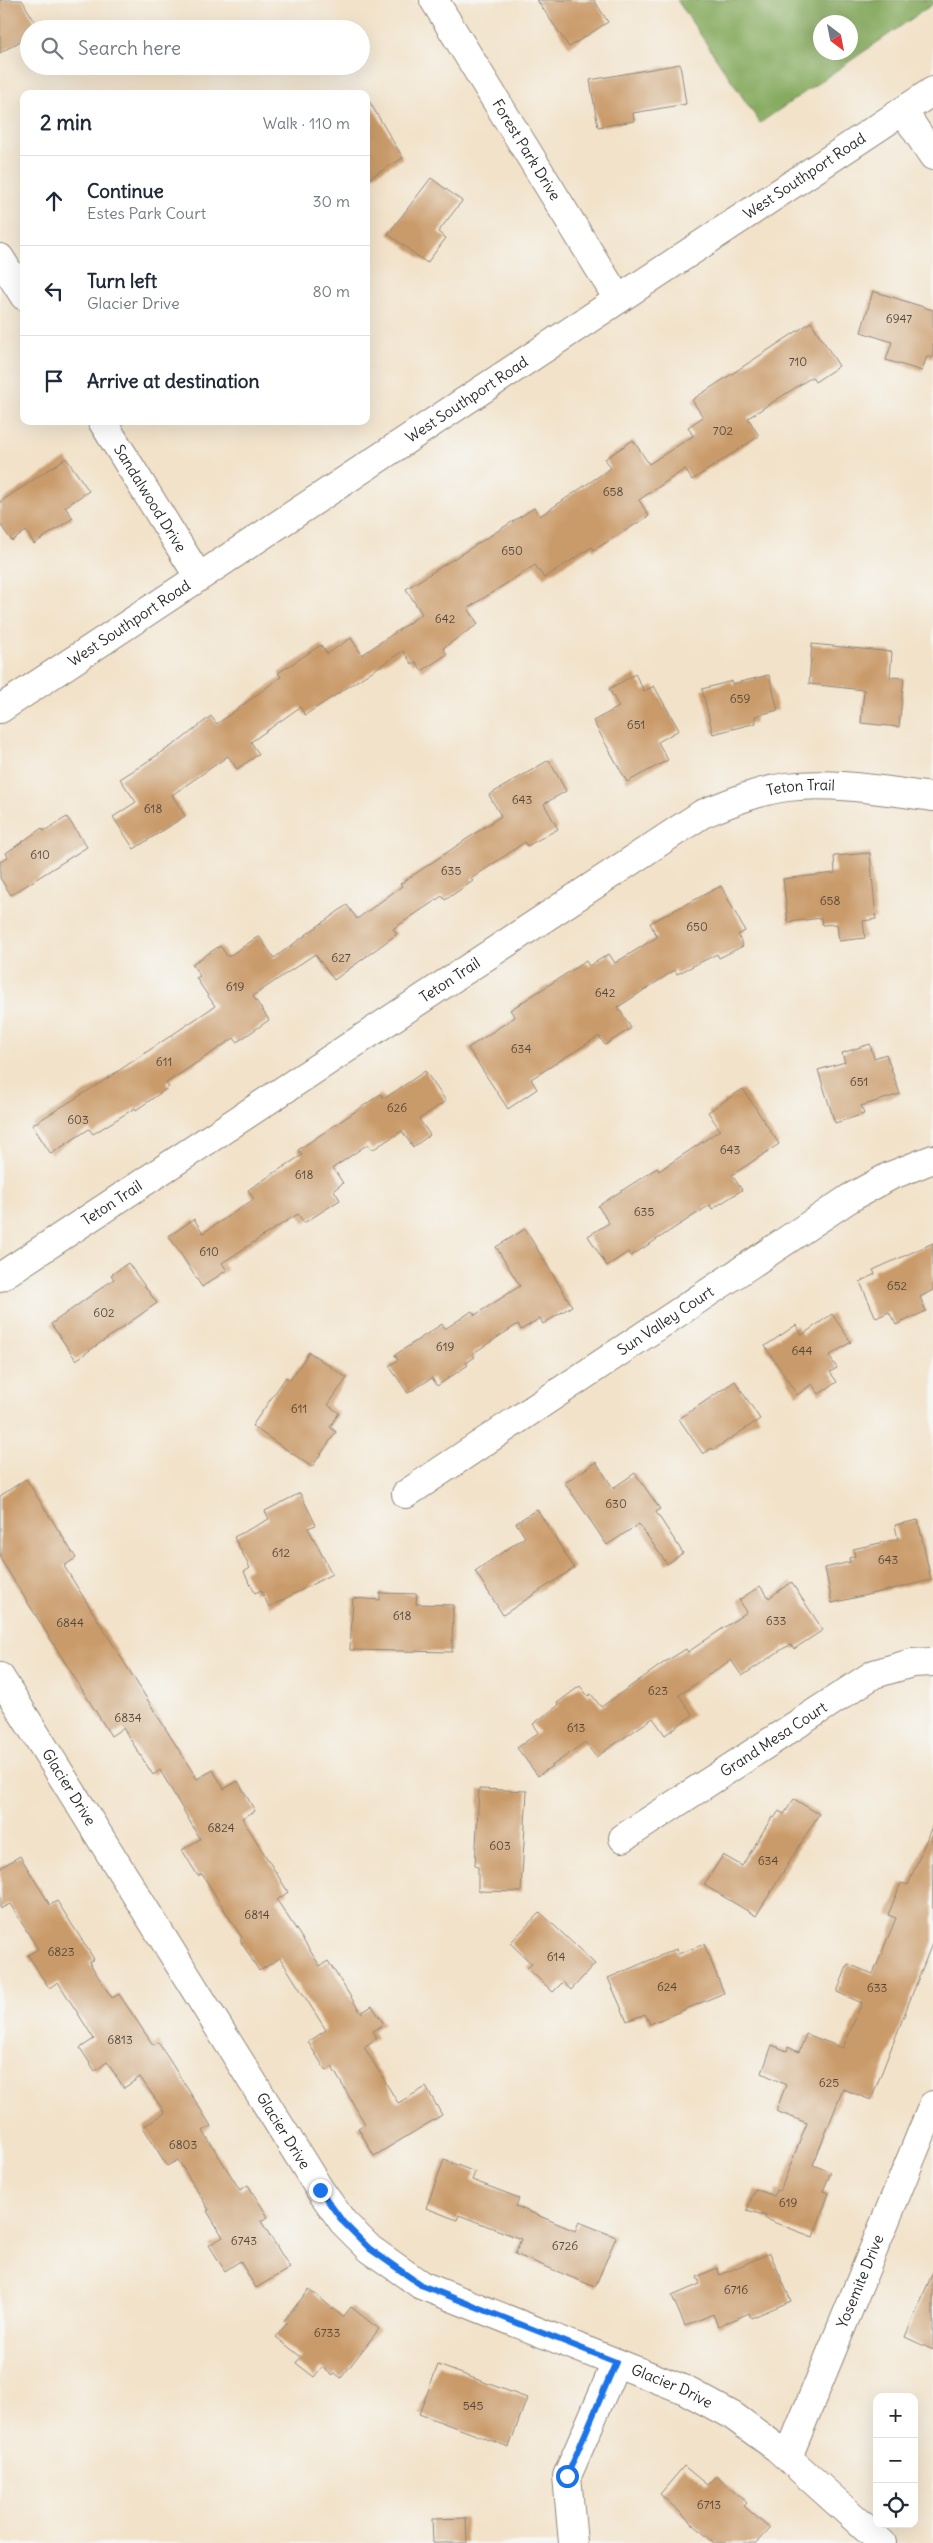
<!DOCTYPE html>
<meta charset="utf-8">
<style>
:root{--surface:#fff;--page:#f2f2f3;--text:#1f2937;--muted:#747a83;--line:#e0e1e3}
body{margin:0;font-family:Delius,sans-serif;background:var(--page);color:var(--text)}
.controls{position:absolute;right:15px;bottom:15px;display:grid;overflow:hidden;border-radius:10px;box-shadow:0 5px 20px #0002}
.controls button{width:45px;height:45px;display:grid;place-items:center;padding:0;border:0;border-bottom:1px solid var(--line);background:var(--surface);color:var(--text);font:25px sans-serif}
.compass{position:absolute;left:813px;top:15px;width:45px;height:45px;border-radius:50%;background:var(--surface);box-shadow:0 5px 20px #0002;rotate:148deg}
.stop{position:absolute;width:15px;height:15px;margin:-11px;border:4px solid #1a73e8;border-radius:50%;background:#fff}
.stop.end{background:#1a73e8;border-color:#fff;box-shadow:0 1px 5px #0008}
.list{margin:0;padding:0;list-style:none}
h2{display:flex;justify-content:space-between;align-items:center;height:65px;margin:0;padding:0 20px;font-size:21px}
h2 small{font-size:16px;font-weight:400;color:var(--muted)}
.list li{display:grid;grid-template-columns:32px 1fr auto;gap:15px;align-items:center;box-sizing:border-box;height:90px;padding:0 20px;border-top:1px solid var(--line)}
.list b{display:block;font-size:19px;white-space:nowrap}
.list p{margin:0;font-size:16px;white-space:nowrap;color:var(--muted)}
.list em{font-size:16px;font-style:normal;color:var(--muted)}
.icon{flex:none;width:28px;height:28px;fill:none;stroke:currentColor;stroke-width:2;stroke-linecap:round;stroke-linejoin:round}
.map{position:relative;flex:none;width:933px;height:2543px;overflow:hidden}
.search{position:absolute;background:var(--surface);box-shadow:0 5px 20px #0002;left:20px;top:20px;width:350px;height:55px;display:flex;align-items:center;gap:12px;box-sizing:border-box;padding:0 18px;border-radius:28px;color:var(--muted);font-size:19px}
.panel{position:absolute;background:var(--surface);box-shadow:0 5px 20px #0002;left:20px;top:90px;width:350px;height:335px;border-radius:10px}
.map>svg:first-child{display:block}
.forest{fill:#86aa5e;stroke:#586a44;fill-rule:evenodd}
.building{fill:#ca9b6a}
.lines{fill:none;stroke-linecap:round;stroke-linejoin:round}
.minor-casing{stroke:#8e867a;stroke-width:30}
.major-casing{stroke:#8e867a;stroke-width:30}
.minor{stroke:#fff;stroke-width:28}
.major{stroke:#fff;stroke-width:28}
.route{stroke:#1a73e8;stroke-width:6}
.labels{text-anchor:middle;stroke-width:5;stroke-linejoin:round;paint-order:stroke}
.number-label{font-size:12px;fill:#53473b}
.street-label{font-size:15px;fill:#2b2b2b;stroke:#f6f6f2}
</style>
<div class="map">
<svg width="933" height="2543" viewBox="0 0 933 2543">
<rect width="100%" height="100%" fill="#f6f6f2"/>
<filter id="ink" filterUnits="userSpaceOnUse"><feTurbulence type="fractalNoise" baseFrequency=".02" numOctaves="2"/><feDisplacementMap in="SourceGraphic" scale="10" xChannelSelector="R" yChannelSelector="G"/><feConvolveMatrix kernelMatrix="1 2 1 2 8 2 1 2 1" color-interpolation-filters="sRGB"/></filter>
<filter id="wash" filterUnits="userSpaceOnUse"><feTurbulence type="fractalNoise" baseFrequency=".0096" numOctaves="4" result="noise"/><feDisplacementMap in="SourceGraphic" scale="20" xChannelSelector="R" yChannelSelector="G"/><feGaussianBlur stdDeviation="1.12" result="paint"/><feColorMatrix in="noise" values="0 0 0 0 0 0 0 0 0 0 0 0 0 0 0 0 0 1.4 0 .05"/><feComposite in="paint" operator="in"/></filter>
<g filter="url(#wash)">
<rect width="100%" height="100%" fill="#f2e2c9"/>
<path class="forest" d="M677,0H933V4L760,123ZM820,22H850V52H820Z"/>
<g id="blocks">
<g class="building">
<path d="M0,0H22L39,29H29V36L0,53Z"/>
<path d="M537,0H594L608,22L569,47Z"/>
<path d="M680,64L686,104L633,113L634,121L598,127L590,80Z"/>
<path d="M366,96L403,158L366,180Z"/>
<path d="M431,178L462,201L438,232L446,238L427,263L388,234Z"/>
<path d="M873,291L933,310V358L927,356L922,371L886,360L892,342L861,332Z"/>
<path d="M811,322L839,366L815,382L812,377L748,418L759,436L692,480L685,469L639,500L649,516L594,550L592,547L544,578L535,565L468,608L478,624L443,648L447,654L422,671L416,662L412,664L403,651L305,715L300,707L251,742L259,754L237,769L228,756L172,795L185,816L134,849L113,817L136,802L120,779L181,740L211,716L217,724L281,677L278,673L321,645L327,654L351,638L362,655L422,614L406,589L534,508L540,516L611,468L605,459L633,440L649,464L693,436L688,427L703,417L692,400Z"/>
<path d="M66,458L89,491L65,507L73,518L34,544L26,531L12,541L0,524V502Z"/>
<path d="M812,644L892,652L890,677L904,678L899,727L861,723L864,690L809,684Z"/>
<path d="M635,674L644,691L654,686L679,730L658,742L668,760L627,782L593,721L619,707L609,689Z"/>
<path d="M769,675L778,710L755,716L756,723L713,734L702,689L732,681V684Z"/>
<path d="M549,760L566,791L544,804L558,829L527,846L525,842L471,879L473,881L445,900L442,896L393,929L397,934L334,980L315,954L253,996L269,1020L237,1042L234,1038L166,1083L169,1087L136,1110L135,1108L93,1134L89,1129L51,1154L32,1125L102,1082L215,1006L196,978L200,976L192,964L220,946L228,957L259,936L274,958L347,905L357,919L402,886L400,884L501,816L489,795Z"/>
<path d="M67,817L87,847L11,895L0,878V862L8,857L6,853L42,828L44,831Z"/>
<path d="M870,853L876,919L863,921L865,938L839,941L837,924L822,925L821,918L788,922L783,879L835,873L834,856Z"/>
<path d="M721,886L745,931L738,935L743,946L719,958L717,954L677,974L675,970L618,1007L631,1028L605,1045L599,1036L531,1079L537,1089L508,1109L468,1048L515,1017L510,1010L586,961L589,966L609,954L615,963L657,937L650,923Z"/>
<path d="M870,1044L874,1058L886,1054L900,1094L861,1106L864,1114L835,1123L818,1070L845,1062L842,1053Z"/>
<path d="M425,1071L446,1101L419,1119L430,1135L413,1147L402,1131L372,1150L368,1144L333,1168L343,1183L334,1190L340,1200L304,1223L298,1214L274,1229L222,1263L227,1270L202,1287L169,1236L194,1219L203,1233L254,1199L248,1190L302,1155L298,1150L381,1094L384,1099Z"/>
<path d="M743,1089L779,1144L732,1175L742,1190L712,1209L710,1205L631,1256L628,1252L607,1266L588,1236L609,1223L598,1206L657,1168L659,1171L720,1130L708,1112Z"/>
<path d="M525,1229L572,1306L543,1324L540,1318L521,1330L518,1324L472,1354L475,1357L466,1363L468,1365L437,1386L432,1378L408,1393L389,1366L398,1360L395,1355L442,1324L445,1329L472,1311L475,1315L520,1286L496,1247Z"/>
<path d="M933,1243V1290L920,1297L926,1311L896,1325L889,1312L876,1318L860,1282L875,1274L873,1270Z"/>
<path d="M128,1263L157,1303L76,1360L51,1324L114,1279L111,1275Z"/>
<path d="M832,1314L851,1342L829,1356L837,1368L830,1372L837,1382L819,1394L812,1384L797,1395L765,1346L796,1325L802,1335Z"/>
<path d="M309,1352L347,1378L328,1405L339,1413L330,1427L336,1432L312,1467L252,1426L286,1377L290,1380Z"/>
<path d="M735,1381L760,1419L713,1450L712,1448L703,1454L679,1419Z"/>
<path d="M596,1462L613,1488L635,1473L660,1509L656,1512L683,1553L667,1564L639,1524L607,1545L565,1483Z"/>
<path d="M26,1479L76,1558L64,1566L197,1779L213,1770L224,1789L238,1781L255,1811L242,1818L288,1892L277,1900L320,1966L328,1961L361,2013L372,2006L384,2024L373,2031L377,2038L364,2047L398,2103L426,2087L442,2115L374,2156L358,2128L365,2124L332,2067L326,2071L308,2042L326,2030L280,1958L259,1971L240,1940L242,1938L202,1874L198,1876L182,1850L200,1839L160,1770L153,1775L123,1728L111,1736L0,1558V1496Z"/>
<path d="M300,1493L316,1525L308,1528L332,1574L269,1607L261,1590L255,1593L244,1572L250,1568L234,1537L269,1519L265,1511Z"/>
<path d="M537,1509L574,1568L503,1615L475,1571L525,1537L516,1523Z"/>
<path d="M918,1520L931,1580L832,1603L825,1568L850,1562L849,1558L855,1556L853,1549L898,1539L895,1525Z"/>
<path d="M791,1582L823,1630L794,1649L791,1645L784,1648L742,1676L731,1660L679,1695L693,1715L665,1735L653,1718L596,1757L585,1742L538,1776L517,1748L539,1732L533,1724L559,1705L557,1703L580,1686L588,1696L591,1694L601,1707L665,1662L686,1649L688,1652L747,1612L739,1600L760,1586L769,1598Z"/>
<path d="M380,1593L417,1594L416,1604L453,1605L452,1652L350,1650L353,1598L380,1600Z"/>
<path d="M479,1789L527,1791L521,1892L478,1891V1867L475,1866Z"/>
<path d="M794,1799L819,1814L756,1916L704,1885L723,1855L742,1866L772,1817L774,1818L779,1811L784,1814Z"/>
<path d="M932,1826L933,1941L871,2100L843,2089L813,2165L831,2172L823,2191L829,2193L813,2237L765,2219L766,2216L747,2210L755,2189L774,2196L776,2190L780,2191L807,2123L776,2111L786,2085L762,2073L772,2045L787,2051L788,2047L799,2052L806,2034L843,2048L862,2003L837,1992L848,1964L873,1974L896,1918L888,1915L901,1883L908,1885Z"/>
<path d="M20,1856L50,1905L57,1901L94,1959L89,1962L112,1998L119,1994L153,2045L158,2042L211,2126L203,2131L240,2190L248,2185L268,2217L261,2221L290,2268L256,2288L240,2261L225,2271L209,2245L223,2237L207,2211L209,2210L178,2160L167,2166L143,2127L165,2113L140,2077L124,2088L107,2062L95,2071L80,2048L94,2039L58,1982L49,1988L28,1955L38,1949L10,1904L0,1909V1868Z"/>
<path d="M540,1912L595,1964L571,1990L563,1982L553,1992L527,1968L532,1964L510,1943Z"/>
<path d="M704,1944L724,1993L650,2024L645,2014L627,2021L608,1978L676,1949L678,1954Z"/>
<path d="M444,2160L475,2172L472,2180L519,2198L516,2206L575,2231L579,2222L616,2237L595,2287L515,2254L521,2239L459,2215L457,2220L426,2208Z"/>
<path d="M770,2253L791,2301L751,2318L749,2313L718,2327L713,2314L685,2326L672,2296L700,2284L697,2277L717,2268L720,2275Z"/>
<path d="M933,2272V2350L905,2337Z"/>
<path d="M309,2289L343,2317L351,2307L379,2329L341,2378L335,2373L333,2376L322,2367L314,2377L296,2363L301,2357L276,2337L287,2323L284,2321Z"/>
<path d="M438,2365L527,2398L509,2447L419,2414Z"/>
<path d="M684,2466L707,2485L716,2476L747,2503L744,2506L770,2529L757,2543H714L660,2494Z"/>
<path d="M466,2518L467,2543H433L432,2519Z"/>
</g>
</g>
</g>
<g filter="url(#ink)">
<use href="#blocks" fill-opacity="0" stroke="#8e867a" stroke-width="1"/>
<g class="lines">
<defs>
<g id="minor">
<path id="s1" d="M434,0L618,299"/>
<path d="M903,111L933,156"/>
<path d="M0,258L24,296"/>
<path id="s2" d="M102,421L198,576"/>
<path id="s3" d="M0,1277L702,814C729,803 757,791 787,787C835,781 885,791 933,797"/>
<path id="s4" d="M406,1494L850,1198L890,1176L933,1159"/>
<path id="s5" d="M0,1677L320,2190L343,2222L370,2249L421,2285L685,2390L733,2416L777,2448L882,2543"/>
<path id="s6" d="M623,1838L874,1674L912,1663L933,1662"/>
<path id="s7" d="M788,2457L933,2105"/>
<path d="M573,2543L567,2476L616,2363"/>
</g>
<g id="major">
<path id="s8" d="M0,709L933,91"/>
</g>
</defs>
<use href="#minor" class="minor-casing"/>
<use href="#major" class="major-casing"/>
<use href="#minor" class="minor"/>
<use href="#major" class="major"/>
</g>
</g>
<g class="lines" filter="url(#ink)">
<path class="route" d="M320,2190L343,2222L370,2249L421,2285L616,2362L567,2476"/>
</g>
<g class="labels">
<g class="number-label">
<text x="899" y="323">6947</text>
<text x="798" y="366">710</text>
<text x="723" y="435">702</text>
<text x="613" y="496">658</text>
<text x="512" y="555">650</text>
<text x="445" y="623">642</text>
<text x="740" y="703">659</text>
<text x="636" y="729">651</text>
<text x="522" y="804">643</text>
<text x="153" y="813">618</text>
<text x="40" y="859">610</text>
<text x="451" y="875">635</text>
<text x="830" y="905">658</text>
<text x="697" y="931">650</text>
<text x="341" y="962">627</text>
<text x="235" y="991">619</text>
<text x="605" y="997">642</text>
<text x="521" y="1053">634</text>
<text x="164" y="1066">611</text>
<text x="859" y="1086">651</text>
<text x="397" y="1112">626</text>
<text x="78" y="1124">603</text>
<text x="730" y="1154">643</text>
<text x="304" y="1179">618</text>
<text x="644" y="1216">635</text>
<text x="209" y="1256">610</text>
<text x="897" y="1290">652</text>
<text x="104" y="1317">602</text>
<text x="445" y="1351">619</text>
<text x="802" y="1355">644</text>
<text x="299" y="1413">611</text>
<text x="616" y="1508">630</text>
<text x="281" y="1557">612</text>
<text x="888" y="1564">643</text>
<text x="402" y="1620">618</text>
<text x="776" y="1625">633</text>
<text x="70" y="1627">6844</text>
<text x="658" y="1695">623</text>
<text x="128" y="1722">6834</text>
<text x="576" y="1732">613</text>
<text x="221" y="1832">6824</text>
<text x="500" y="1850">603</text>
<text x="768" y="1865">634</text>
<text x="257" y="1919">6814</text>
<text x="61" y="1956">6823</text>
<text x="556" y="1961">614</text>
<text x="667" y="1991">624</text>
<text x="877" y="1992">633</text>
<text x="120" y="2044">6813</text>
<text x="829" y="2087">625</text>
<text x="183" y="2149">6803</text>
<text x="788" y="2207">619</text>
<text x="244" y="2245">6743</text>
<text x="565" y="2250">6726</text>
<text x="736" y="2294">6716</text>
<text x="327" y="2337">6733</text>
<text x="473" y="2410">545</text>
<text x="709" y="2509">6713</text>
</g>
<g class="street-label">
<text dy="5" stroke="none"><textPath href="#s1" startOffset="176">Forest Park Drive</textPath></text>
<text dy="5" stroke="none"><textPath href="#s8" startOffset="965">West Southport Road</textPath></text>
<text dy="5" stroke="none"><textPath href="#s8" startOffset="560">West Southport Road</textPath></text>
<text dy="5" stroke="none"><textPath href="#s2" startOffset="91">Sandalwood Drive</textPath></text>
<text dy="5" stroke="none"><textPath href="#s8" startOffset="155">West Southport Road</textPath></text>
<text dy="5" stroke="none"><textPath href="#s3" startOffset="944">Teton Trail</textPath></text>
<text dy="5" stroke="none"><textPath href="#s3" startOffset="539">Teton Trail</textPath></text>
<text dy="5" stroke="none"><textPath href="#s3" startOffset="134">Teton Trail</textPath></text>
<text dy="5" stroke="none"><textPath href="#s4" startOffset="312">Sun Valley Court</textPath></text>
<text dy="5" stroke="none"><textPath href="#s6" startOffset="180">Grand Mesa Court</textPath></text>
<text dy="5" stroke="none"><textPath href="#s5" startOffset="130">Glacier Drive</textPath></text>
<text dy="5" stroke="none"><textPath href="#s5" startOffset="535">Glacier Drive</textPath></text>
<text dy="5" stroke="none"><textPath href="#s7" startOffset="190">Yosemite Drive</textPath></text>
<text dy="5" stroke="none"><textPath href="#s5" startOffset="1015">Glacier Drive</textPath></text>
</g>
</g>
</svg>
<div class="controls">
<button>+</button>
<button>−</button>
<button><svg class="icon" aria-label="locate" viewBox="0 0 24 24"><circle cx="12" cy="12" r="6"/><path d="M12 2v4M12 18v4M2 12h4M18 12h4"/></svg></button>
</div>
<svg class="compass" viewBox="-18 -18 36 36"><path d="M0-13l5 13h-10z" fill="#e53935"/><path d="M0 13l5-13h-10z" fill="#747a83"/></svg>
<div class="stop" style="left:567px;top:2476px"></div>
<div class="stop end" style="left:320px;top:2190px"></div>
<div class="search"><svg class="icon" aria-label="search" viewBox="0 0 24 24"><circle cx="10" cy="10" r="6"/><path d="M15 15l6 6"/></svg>Search here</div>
<section class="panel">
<h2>2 min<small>Walk · 110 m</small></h2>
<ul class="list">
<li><svg class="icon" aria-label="ahead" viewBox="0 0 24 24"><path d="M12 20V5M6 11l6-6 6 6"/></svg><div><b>Continue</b><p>Estes Park Court</p></div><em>30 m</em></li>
<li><svg class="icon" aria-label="left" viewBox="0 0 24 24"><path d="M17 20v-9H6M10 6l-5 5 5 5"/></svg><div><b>Turn left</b><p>Glacier Drive</p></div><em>80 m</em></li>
<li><svg class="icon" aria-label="arrive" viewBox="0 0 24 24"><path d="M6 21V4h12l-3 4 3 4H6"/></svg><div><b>Arrive at destination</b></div></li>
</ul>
</section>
</div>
